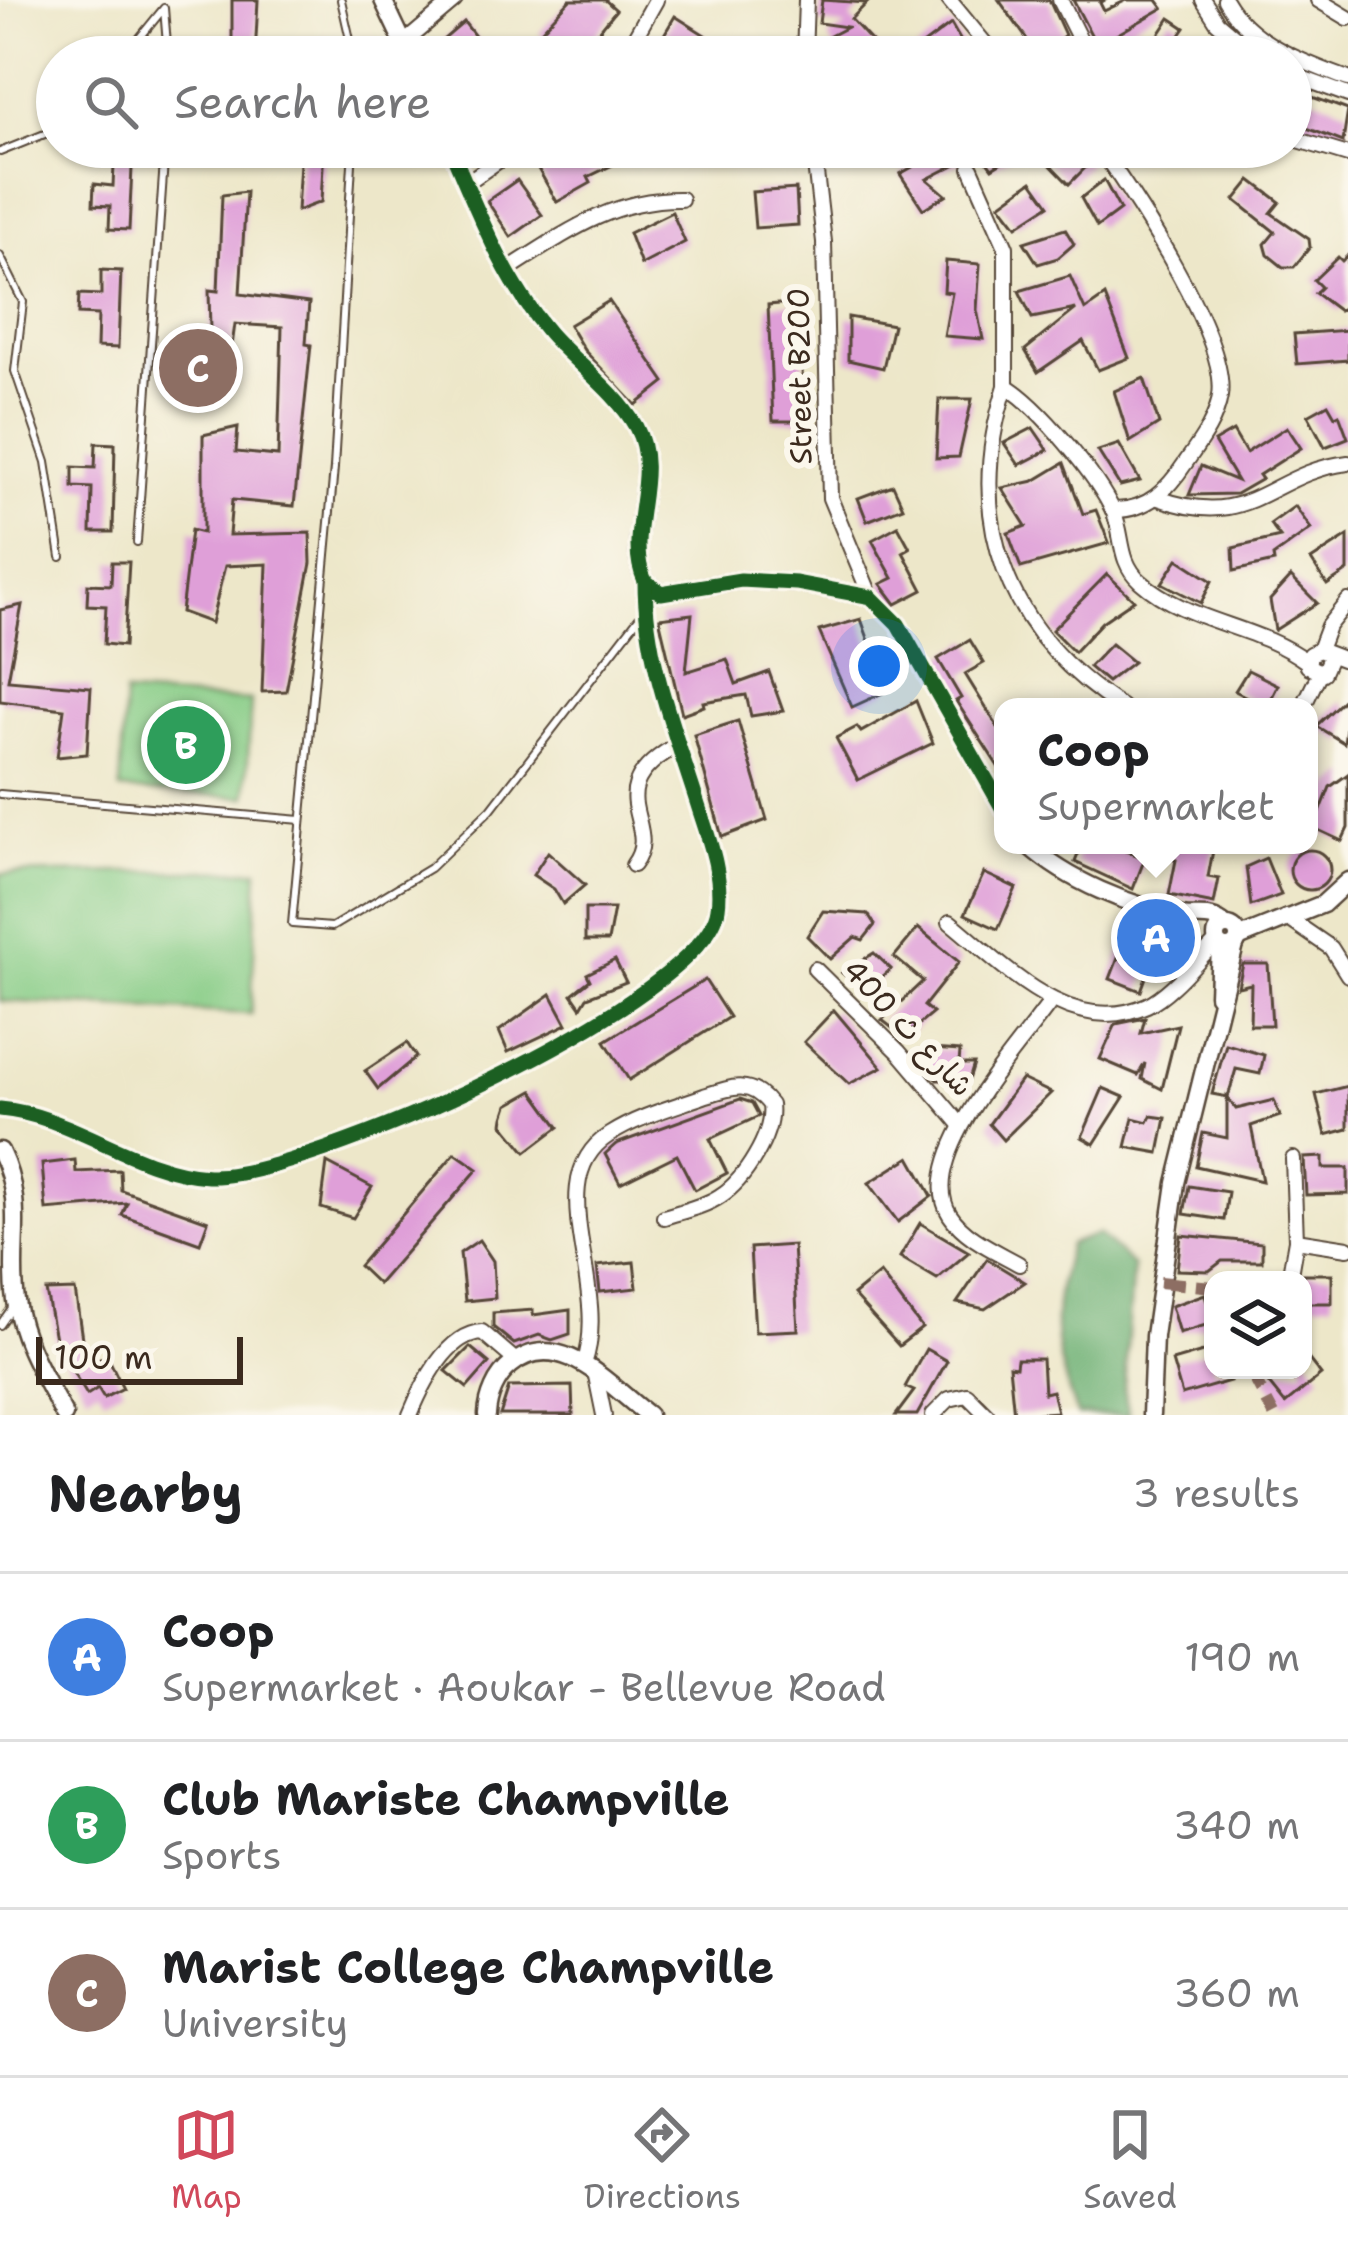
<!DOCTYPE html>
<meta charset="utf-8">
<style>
:root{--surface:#fff;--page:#f2f2f2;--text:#202124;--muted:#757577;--line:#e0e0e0;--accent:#d1495b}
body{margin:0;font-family:"Shantell Sans","Playpen Sans Arabic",sans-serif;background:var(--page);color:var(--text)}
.controls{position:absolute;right:36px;bottom:36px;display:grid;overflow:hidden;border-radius:24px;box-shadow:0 3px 9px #0004}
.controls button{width:108px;height:108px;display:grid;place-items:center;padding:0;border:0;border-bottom:3px solid var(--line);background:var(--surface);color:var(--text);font:60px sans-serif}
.scale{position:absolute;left:36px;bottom:30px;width:207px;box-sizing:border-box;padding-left:12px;border:6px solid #3b2a1e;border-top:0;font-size:33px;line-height:42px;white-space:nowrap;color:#3b2a1e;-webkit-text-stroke:9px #fbf7ec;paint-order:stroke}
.you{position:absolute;left:879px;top:666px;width:42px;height:42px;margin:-30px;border:9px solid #fff;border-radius:50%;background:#1a73e8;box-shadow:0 0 0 18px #1a73e833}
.badge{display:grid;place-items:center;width:78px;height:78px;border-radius:50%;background:var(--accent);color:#fff;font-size:39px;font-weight:700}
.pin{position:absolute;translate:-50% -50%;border:6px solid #fff;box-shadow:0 3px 12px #0006}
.popup{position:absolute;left:994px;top:698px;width:324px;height:156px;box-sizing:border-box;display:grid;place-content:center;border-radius:24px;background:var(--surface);filter:drop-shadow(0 3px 9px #0005);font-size:39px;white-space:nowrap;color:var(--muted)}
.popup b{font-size:45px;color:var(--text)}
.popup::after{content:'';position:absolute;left:50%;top:100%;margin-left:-24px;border:24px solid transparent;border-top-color:var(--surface)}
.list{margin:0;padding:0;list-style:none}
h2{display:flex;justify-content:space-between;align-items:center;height:156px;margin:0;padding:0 48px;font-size:51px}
h2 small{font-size:39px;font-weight:400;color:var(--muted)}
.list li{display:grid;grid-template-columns:78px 1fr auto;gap:36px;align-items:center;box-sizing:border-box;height:168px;padding:0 48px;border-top:3px solid var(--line)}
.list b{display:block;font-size:45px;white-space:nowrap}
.list p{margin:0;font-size:39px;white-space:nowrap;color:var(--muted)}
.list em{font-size:39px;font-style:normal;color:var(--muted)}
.icon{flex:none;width:66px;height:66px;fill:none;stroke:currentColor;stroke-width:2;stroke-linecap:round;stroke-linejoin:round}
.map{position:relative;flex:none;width:1348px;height:1415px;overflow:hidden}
.search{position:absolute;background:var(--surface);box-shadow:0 3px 9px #0004;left:36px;right:36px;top:36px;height:132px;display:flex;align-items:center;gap:30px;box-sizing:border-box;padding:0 42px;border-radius:66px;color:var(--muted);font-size:45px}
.sheet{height:660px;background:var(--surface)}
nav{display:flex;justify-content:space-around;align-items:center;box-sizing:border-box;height:168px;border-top:3px solid var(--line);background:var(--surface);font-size:33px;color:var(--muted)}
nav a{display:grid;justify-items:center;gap:6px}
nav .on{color:var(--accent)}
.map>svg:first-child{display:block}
.green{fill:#87cc86;stroke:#617b52;stroke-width:3}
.forest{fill:#6db073;stroke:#546d48;stroke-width:3}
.building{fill:#df9fd8}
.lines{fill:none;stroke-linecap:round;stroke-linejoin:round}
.service-casing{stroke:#564638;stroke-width:10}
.minor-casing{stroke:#564638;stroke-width:18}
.tertiary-casing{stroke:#564638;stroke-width:21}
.service{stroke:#fff;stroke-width:6}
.minor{stroke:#fff;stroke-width:14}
.tertiary{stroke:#fff;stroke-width:16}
.quiet{stroke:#8d6e63;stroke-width:12;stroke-dasharray:24 12;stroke-linecap:butt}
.cycleway-casing{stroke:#fbf7ec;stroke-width:22}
.cycleway{stroke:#1b5e20;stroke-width:15}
.labels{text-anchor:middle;stroke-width:12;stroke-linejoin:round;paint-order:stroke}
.street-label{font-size:30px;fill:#3b2a1e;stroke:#fbf7ec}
</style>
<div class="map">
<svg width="1348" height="1415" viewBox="0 0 1348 1415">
<rect width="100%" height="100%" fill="#fbf7ec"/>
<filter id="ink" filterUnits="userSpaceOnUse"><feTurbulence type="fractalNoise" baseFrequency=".00833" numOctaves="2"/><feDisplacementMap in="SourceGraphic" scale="24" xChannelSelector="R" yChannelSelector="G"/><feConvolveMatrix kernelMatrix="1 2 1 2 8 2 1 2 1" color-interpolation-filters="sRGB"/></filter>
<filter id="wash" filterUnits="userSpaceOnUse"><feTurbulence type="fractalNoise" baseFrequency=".004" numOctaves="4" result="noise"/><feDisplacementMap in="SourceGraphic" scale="48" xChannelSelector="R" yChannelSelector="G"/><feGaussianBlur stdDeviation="2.7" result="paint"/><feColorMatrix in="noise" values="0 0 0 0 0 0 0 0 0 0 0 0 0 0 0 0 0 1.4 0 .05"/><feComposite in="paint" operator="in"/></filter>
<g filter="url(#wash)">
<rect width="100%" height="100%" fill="#ede7c9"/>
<g class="green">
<path d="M125,694L251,701L246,797L120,790Z"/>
<path d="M258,870L251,1014L0,1001V874Z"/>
</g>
<path class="forest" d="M1098,1234L1133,1266L1124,1390L1129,1415H1077C1051,1344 1050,1316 1069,1244Z"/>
<g id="blocks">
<g class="building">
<path d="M232,0H258L255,57H232Z"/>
<path d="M570,0H605L616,10L578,57H568L539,33Z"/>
<path d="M822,0L867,3L851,19L886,57H839L828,37L847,27L819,23Z"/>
<path d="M999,0H1049L1065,35L1039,56Z"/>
<path d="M1073,0H1105L1100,3L1104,11L1127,0H1157L1163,8L1097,46Z"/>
<path d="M675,16L705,35L702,41L726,57H666L655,50Z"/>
<path d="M1170,18L1185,28L1178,38L1207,57H1144Z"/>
<path d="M464,22L484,48L472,57H423Z"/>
<path d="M951,24L970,57H921L916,50Z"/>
<path d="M1304,94L1348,110L1343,142L1291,122Z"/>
<path d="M115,147H133L129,230L109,229L110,206L93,205L94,184L113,186Z"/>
<path d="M301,147H324L321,202L297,211Z"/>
<path d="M557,147H626L631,156L588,177L591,183L557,202L533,160Z"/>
<path d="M917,147H1026L992,168L980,152L927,179L946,195L923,209L900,174L925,160Z"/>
<path d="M1033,147H1075L1089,164L1069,184Z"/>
<path d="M517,180L542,215L511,237L487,201Z"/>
<path d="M1104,180L1120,210L1097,227L1081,198Z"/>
<path d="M1251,180L1280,202L1271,213L1309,239L1310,247L1294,267H1283L1268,255L1265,244L1275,232L1235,200Z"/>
<path d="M1032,181L1049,205L1017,226L1000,204Z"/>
<path d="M796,189L798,225L755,228L752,192Z"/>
<path d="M246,192L240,294L309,303L306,344L311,345L294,506L232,500L229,535L310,533L311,563L286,691L262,692L267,564L225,566L211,623L181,612L191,530L203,533V435L238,427L236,452L278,456L282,327L235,324L228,374L204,375L200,329L210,330L209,290L218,291L222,195Z"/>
<path d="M672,212L685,242L641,265L629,233Z"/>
<path d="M1065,229L1074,244L1058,258L1038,264L1024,242Z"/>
<path d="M1348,255V303L1339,311L1315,293L1321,287L1314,280L1338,257L1342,261Z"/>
<path d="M946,261L980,264L977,310L983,339L944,336L952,293L944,292Z"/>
<path d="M101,270L121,271L118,348L97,347L98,315L78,314L79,294L101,295Z"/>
<path d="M1070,276L1085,310L1105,296L1129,358L1098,370L1083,341L1038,372L1025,350L1076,309L1032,318L1019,291Z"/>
<path d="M609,301L665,382L636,405L584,350L569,325Z"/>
<path d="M804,302L801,421H773L768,305Z"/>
<path d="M848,317L893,325L883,368L848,360Z"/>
<path d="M1348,330V360L1297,364L1294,334Z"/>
<path d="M1144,378L1159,424L1130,442L1114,391Z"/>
<path d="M939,399H972L959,457L936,458Z"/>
<path d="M1328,404L1335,416L1339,414L1348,438L1325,447L1308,415Z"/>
<path d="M1287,427L1301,448L1259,475L1262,479L1236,494L1189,495L1201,466L1237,481L1214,442L1233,431L1246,453Z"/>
<path d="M1033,428L1048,450L1019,465L1004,443Z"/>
<path d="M96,443L115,444L113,532H91L92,488L73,487V467L95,468Z"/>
<path d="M1119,444L1140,481L1120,486L1098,451Z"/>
<path d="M1064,463L1083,514L1096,510L1109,543L1021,568L1008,533L1026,526L1002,488L1034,481Z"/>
<path d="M893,485L903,507L867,521L858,498Z"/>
<path d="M1295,506L1311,529L1273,556L1274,562L1234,571L1233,548L1280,537L1270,524Z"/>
<path d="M898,526L910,548L903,552L923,590L896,604L881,584L893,578L872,540Z"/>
<path d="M1348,536V571L1327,585L1311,560Z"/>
<path d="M1178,559L1212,581L1201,603L1162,583Z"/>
<path d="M112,562H129L124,646L104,644L106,606L87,605L88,584L111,585Z"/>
<path d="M1107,574L1134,600L1102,622L1074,652L1052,630Z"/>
<path d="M1291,577L1317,603L1275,630L1270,600Z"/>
<path d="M22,605L8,680L91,687L87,754L57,757L64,709L0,701V610Z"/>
<path d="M692,614L686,672L727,659L736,684L769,672L783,711L751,716L746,695L703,702L704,706L682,714L659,618Z"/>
<path d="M861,619L887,691L852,707L819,631Z"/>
<path d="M970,640L984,663L965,674L999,729L1003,726V774L956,701L961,698L938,659Z"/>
<path d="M1111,644L1133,662L1107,682L1089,667Z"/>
<path d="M1248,670L1278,685L1267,707L1235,691Z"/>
<path d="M916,701L933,743L858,780L836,738L857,727L861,732Z"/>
<path d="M1342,701L1348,711L1344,743L1316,726Z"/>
<path d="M738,721L767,820L722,837L694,735Z"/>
<path d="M1348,774V828L1342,841L1314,828L1330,787Z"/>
<path d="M1082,845H1109L1145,858L1133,889L1075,862Z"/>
<path d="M1167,845H1214L1208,877L1219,879L1214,904L1169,895L1176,860L1164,858Z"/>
<circle cx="1310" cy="870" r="20"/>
<path d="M548,852L585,885L563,904L554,889L533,875Z"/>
<path d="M1266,858L1281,895L1251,906L1246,867Z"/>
<path d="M984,873L1016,888L998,929L965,914Z"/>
<path d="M585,909H614L608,941H585Z"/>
<path d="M823,911L868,914L875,925L863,940L855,937L830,959L807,936Z"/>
<path d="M1130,927L1160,938L1141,991L1110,979Z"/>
<path d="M918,928L959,962L924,1006L933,1013L904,1037L882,1020L923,981L894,957Z"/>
<path d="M874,953L891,969L865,992L842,973Z"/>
<path d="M615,960L626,982L587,997L581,1007L572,994L590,980L587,974Z"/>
<path d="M1243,964H1268L1272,1025H1250L1251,984L1238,987Z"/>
<path d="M705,980L729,1017L629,1080L605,1041Z"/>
<path d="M551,994L567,1024L508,1052L499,1031Z"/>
<path d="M834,1010L882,1067L849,1084L804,1042Z"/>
<path d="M1145,1018L1141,1033L1178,1025L1162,1089L1142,1079L1145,1063L1138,1075L1100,1059L1116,1024Z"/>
<path d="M407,1043L416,1057L378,1089L365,1071Z"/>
<path d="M1226,1044L1264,1055L1260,1074L1236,1069L1228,1097L1212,1094Z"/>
<path d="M932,1049L960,1051L959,1064H974L969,1080H937L922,1056Z"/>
<path d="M1022,1079L1051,1093L1003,1140L989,1124Z"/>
<path d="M1348,1086V1129L1326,1135L1316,1094Z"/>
<path d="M1103,1088L1124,1097L1094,1144L1082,1137Z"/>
<path d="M533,1091L559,1127L526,1152L503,1124L504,1117L508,1105Z"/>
<path d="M1227,1097L1236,1109L1274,1100L1280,1116L1251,1126L1262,1181L1196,1166L1203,1133L1227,1138Z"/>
<path d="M740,1099L752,1103L759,1116L710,1139L727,1173L695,1190L677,1155L620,1183L605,1154L616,1144Z"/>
<path d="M1151,1116L1166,1118L1159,1153L1126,1147L1133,1118L1148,1122Z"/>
<path d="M455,1153L478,1169L378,1284L359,1266Z"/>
<path d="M910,1157L932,1196L898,1222L869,1183Z"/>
<path d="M1323,1157V1168H1348V1194L1306,1195L1304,1158Z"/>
<path d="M75,1160L76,1172L120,1170L121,1190L208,1221L200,1243L122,1215L127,1203L46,1210L42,1164Z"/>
<path d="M327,1163L372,1187L353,1218L321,1208Z"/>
<path d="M1189,1186L1228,1192L1224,1220L1184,1214Z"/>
<path d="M920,1223L969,1252L937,1279L900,1257Z"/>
<path d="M1181,1235L1262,1243V1261H1222L1209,1271L1177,1270Z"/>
<path d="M479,1240L493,1261L495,1298L465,1301L460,1253Z"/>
<path d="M793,1245L798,1330L755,1332L750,1248Z"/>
<path d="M987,1259L1025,1282L985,1309L957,1303Z"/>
<path d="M634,1262L637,1288L600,1292L597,1266Z"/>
<path d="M880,1273L922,1328L899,1346L853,1295Z"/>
<rect x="1303" y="1274" width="29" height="29"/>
<path d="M75,1290L83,1346L92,1359L108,1357L123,1388L104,1398L98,1388L87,1395L56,1344L46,1291Z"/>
<path d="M1205,1294L1213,1323L1179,1333L1171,1306Z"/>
<path d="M533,1310V1315L570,1310V1334L552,1340L539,1335L514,1344L493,1327V1313Z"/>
<path d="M470,1347L489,1363L467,1388L446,1371Z"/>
<path d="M926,1349L947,1361L917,1415H896L914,1391L905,1387Z"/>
<path d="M1213,1349V1370H1227L1230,1381L1182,1395L1172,1361Z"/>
<path d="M1303,1352L1321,1375L1285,1404L1265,1379L1277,1370H1303Z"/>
<path d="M1017,1359H1042L1044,1393L1052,1391L1057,1412L1014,1415L1009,1366L1016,1367Z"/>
<path d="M572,1386L573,1415H500L509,1387Z"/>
</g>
</g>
</g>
<g filter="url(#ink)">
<use href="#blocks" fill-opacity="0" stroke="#564638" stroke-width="3"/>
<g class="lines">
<defs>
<g id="service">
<path d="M341,0L354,57"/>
<path d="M124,57L164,8L168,57"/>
<path d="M353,147L334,468L292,924L332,927L430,868L491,809L643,612"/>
<path d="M0,152L57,129"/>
<path d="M0,256L23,302L15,371L46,462L61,557"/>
<path d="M137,542L165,147"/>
<path d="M0,794L301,820"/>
<path d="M0,1325L12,1308"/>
</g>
<g id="minor">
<path d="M949,0L996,57"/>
<path d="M1203,0L1217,22L1258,57"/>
<path d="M1225,0C1250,44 1303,62 1348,79"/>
<path d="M1318,0L1348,18"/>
<path d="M404,43L455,0"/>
<path d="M624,57L656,0"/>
<path d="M804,57L806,0"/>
<path d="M1057,57L1079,38L1060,0"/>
<path d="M1291,74L1348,95"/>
<path d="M1298,140L1348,155"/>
<path d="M813,147L824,242L830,498L871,597"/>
<path d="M1099,147C1133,195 1229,338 1220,396C1216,421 1200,442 1186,462C1168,489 1148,511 1113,510"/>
<path d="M971,168L1006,247V386"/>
<path d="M466,183L518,147"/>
<path d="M507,270C564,234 612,198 681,199"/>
<path d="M1158,498C1253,532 1267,473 1348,463"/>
<path d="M1319,650L1328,626L1348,601"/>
<path d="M1330,657L1323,673L1308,666L1310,654L1319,650L1348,661"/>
<path d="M1122,707C1005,633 963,518 1006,386C1039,406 1098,477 1114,513C1124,537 1118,561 1140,581C1187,623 1258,625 1307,662"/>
<path d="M1303,707L1319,674"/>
<path d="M633,865C665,824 592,792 679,744"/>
<path d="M1286,917L1331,948L1348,975"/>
<path d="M950,922C1002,964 1071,1040 1147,1005C1172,993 1196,961 1216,942"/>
<path d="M815,969L899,1052L961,1125"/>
<path d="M0,1109C72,1115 135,1172 208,1176C300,1181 706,1001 718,908C723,873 707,834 697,802C674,730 645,657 645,581"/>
<path d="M1296,1240L1348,1248"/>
<path d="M1019,1264C996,1251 965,1238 950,1215C914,1159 1017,1049 1049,1004"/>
<path d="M1289,1280L1296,1240L1293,1159"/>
<path d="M584,1364C612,1288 538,1180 609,1135C637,1117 673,1107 704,1096C731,1087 751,1079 770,1105C774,1134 744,1181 720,1196C704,1207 682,1211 664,1217"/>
<path d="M596,1376L604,1415"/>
<path d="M410,1415C422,1386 446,1334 482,1332L516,1361"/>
<path d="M933,1415L949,1399L967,1395L987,1415"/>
</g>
<g id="tertiary">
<path d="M383,0L410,57"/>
<path d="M450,147C477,210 504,280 549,333C576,364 616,391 636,427C662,476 623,533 645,581L661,593L741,580L796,583L871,597L898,624L1003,809"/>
<path d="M1028,845C1068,881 1129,906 1182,916C1200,919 1210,912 1226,926"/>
<circle cx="1227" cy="937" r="11"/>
<path d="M1238,938L1323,904L1348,881"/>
<path d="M1218,995L1220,946"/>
<path d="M0,1151C27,1206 8,1244 16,1301C21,1341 46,1380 64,1415"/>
<path d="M487,1415C488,1397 496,1377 511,1365C559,1325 611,1387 648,1415"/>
<path d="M1151,1415L1154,1336L1176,1183L1235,945"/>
</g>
</defs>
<use href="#service" class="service-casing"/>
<use href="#minor" class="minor-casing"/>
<use href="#tertiary" class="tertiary-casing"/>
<use href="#service" class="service"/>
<use href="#minor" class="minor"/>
<use href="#tertiary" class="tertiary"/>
<g class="quiet">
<path d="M1160,1282L1213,1287"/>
<path d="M1250,1370L1274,1415"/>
</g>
<defs>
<g id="cycleway">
<path d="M450,147C477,210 504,280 549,333C576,364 616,391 636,427C662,476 623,533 645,581L661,593L741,580L796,583L871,597L898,624L1003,809"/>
<path d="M0,1109C72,1115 135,1172 208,1176C300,1181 706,1001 718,908C723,873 707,834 697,802C674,730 645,657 645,581"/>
</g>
</defs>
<use href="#cycleway" class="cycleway-casing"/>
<use href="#cycleway" class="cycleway"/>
</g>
</g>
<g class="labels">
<g class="street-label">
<text transform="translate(800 376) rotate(-91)" y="10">Street B200</text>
<text transform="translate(908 1028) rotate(47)" y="10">شارع ث 400</text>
</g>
</g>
</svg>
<div class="controls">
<button><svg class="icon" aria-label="layers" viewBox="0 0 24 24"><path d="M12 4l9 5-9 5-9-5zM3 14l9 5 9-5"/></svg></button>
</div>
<div class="scale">100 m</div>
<div class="you"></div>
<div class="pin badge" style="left:1156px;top:938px;background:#3f7fe0">A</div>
<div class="popup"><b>Coop</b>Supermarket</div>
<div class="pin badge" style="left:186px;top:745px;background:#2e9e5b">B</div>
<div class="pin badge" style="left:198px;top:368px;background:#8d6e63">C</div>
<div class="search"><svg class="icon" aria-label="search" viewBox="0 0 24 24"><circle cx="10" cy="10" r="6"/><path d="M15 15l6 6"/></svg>Search here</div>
</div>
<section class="sheet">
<h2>Nearby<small>3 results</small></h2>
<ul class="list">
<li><span class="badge" style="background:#3f7fe0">A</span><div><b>Coop</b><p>Supermarket · Aoukar - Bellevue Road</p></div><em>190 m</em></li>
<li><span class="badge" style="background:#2e9e5b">B</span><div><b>Club Mariste Champville</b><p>Sports</p></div><em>340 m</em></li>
<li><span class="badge" style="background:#8d6e63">C</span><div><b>Marist College Champville</b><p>University</p></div><em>360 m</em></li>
</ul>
</section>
<nav>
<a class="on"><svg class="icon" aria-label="map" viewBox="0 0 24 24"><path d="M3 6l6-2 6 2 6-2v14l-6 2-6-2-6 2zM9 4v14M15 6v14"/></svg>Map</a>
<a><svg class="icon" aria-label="directions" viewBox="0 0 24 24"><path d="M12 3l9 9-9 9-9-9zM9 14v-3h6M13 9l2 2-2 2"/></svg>Directions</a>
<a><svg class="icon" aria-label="saved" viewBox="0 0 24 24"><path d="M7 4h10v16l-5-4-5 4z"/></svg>Saved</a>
</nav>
